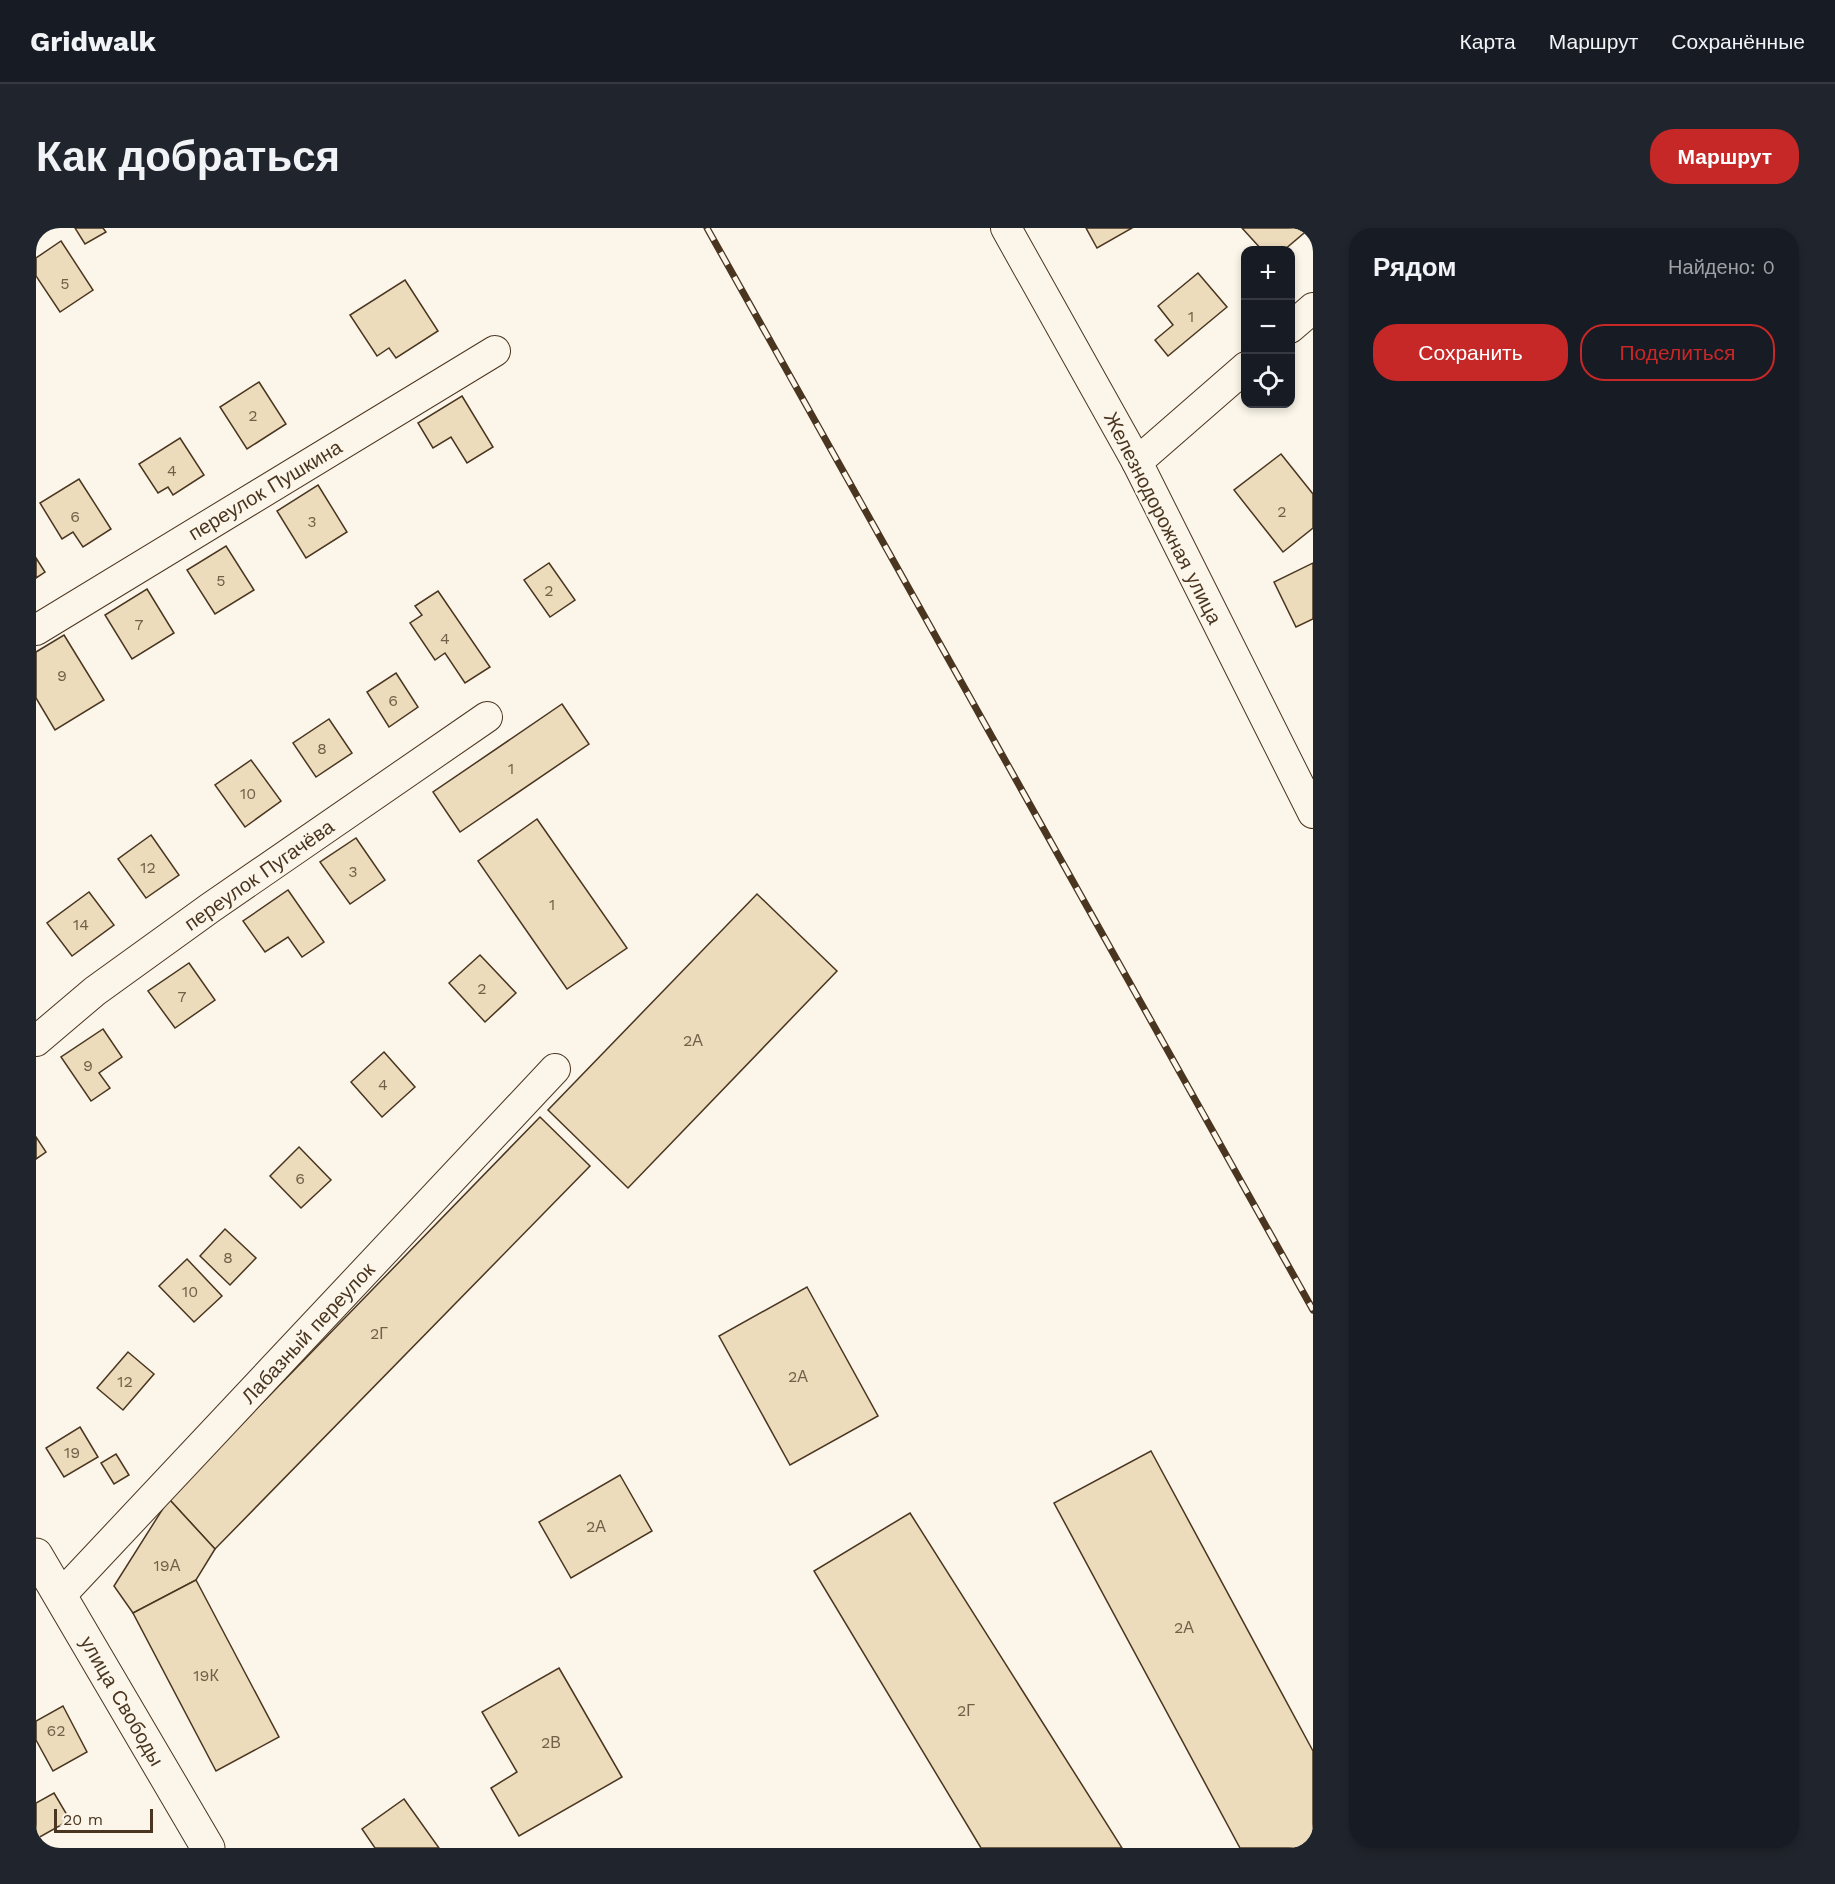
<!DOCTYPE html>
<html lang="ru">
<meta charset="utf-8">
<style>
:root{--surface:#171b24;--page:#20242c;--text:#f1f3f6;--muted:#9ea1a6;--line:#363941;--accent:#c62828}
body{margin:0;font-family:"Work Sans",sans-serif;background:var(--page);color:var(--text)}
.controls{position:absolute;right:18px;top:18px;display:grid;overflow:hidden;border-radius:12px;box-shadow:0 3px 9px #0003}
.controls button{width:54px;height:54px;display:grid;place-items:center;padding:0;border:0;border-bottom:2px solid var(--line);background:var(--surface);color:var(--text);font:30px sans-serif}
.scale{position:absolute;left:18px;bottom:15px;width:99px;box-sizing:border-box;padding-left:6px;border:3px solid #4a3520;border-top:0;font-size:16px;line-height:21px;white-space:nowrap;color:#4a3520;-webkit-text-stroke:4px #fbf6e9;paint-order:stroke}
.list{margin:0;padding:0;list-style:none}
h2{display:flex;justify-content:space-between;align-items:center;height:78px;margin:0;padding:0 24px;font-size:26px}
h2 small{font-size:20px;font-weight:400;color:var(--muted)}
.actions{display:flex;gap:12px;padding:18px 24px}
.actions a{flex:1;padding:14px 0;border:2px solid var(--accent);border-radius:24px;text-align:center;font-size:21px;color:var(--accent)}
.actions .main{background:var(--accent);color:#fff}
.icon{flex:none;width:33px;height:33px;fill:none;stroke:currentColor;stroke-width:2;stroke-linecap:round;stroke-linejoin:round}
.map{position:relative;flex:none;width:1277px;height:1620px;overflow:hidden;border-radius:24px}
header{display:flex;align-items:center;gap:36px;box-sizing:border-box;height:84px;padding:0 30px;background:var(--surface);border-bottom:2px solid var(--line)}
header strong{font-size:28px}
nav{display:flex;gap:33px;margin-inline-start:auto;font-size:21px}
.intro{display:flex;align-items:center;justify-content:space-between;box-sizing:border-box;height:144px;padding:0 36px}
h1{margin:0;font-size:42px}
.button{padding:15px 27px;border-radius:24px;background:var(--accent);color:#fff;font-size:21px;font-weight:700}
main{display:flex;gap:36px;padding:0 36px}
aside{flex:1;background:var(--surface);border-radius:24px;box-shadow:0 3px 9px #0003}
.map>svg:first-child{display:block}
.building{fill:#ecdcbc;stroke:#4a3520;stroke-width:1.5}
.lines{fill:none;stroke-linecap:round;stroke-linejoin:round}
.minor-casing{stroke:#4a3520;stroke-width:32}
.primary-casing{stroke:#4a3520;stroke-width:35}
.minor{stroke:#fbf6e9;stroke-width:30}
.primary{stroke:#fbf6e9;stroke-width:33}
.rail-casing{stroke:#4a3520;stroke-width:7}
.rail{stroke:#fbf6e9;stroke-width:4.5;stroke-dasharray:14;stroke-linecap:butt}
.labels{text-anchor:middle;stroke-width:4.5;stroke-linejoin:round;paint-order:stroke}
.number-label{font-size:16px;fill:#725f47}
.street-label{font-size:20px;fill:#4a3520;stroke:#fbf6e9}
</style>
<header>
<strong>Gridwalk</strong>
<nav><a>Карта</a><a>Маршрут</a><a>Сохранённые</a></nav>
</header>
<div class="intro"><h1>Как добраться</h1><a class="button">Маршрут</a></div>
<main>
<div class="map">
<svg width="1277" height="1620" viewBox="0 0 1277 1620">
<rect width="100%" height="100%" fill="#fbf6e9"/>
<g class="building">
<path d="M39,0H67L70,4L49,16Z"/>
<path d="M1050,0H1096L1061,20Z"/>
<path d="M1206,0H1274L1248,22H1226Z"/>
<path d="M25,13L57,62L24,84L0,48V30Z"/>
<path d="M1162,45L1191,79L1132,128L1119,112L1137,97L1122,78Z"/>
<path d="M369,52L402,103L360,130L353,120L341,128L314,87Z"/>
<path d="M223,154L250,196L211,221L184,179Z"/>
<path d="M426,168L457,219L431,235L415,209L397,220L382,195Z"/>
<path d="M144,210L168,247L137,267L132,259L122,265L103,236Z"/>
<path d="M1245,226L1277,266V300L1247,324L1198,262Z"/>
<path d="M43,251L75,301L47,319L37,304L26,311L4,275Z"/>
<path d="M282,257L311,304L270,330L241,283Z"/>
<path d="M190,318L218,362L179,386L151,342Z"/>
<path d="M0,330L9,344L0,350Z"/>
<path d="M513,335L539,372L514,389L488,352Z"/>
<path d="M1277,335V391L1260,399L1238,354Z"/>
<path d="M111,361L138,405L96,431L69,387Z"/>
<path d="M402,363L454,439L429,455L409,425L399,432L374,395L386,387L379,378Z"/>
<path d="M28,407L68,472L19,502L0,470V424Z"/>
<path d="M360,445L382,479L353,499L331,464Z"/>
<path d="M526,476L553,516L424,604L397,564Z"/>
<path d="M293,491L316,525L280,549L257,515Z"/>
<path d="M215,532L245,573L209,599L179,557Z"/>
<path d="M501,591L591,720L531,761L442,633Z"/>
<path d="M115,607L143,647L110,670L82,631Z"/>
<path d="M320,610L349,652L314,676L284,634Z"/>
<path d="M252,662L288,714L266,729L252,709L229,724L207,693Z"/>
<path d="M53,664L78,697L36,728L11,695Z"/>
<path d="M721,666L801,743L592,960L512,882Z"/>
<path d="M444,727L480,765L449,794L413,755Z"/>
<path d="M153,735L179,772L139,800L112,763Z"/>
<path d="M67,801L86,829L63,845L74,860L55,873L25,829Z"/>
<path d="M348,824L379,859L346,889L315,854Z"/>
<path d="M504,889L554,938L179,1321L133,1271Z"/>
<path d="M0,909L10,924L0,931Z"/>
<path d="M263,919L295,952L265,980L234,948Z"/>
<path d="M189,1001L220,1030L194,1057L164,1028Z"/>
<path d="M151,1031L186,1068L158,1094L123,1058Z"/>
<path d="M771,1059L842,1188L754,1237L683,1108Z"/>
<path d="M92,1124L118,1146L87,1182L61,1160Z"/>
<path d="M44,1199L62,1229L28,1249L10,1220Z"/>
<path d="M1115,1223L1277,1523V1620H1204L1018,1275Z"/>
<path d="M80,1226L93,1247L78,1256L65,1235Z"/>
<path d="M584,1247L616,1303L535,1350L503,1294Z"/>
<path d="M133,1271L179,1321L160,1352L97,1385L78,1358Z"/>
<path d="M874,1285L1086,1620H945L778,1343Z"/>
<path d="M160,1352L243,1509L180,1543L97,1385Z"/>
<path d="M523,1440L586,1549L483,1608L455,1560L481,1544L446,1484Z"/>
<path d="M27,1478L51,1524L17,1543L0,1512V1493Z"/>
<path d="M18,1565L34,1592L2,1610L0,1607V1575Z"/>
<path d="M368,1571L403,1620H339L326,1601Z"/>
</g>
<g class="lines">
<defs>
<g id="minor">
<path d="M970,0L1101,234L1277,585"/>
<path d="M1254,100L1277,80"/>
<path d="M1101,234L1210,139"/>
<path d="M0,402L459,123"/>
<path d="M0,813L59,763L174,680L451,489"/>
<path d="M24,1368L519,841"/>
</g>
<path id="primary" d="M0,1327L172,1620"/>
</defs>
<use href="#minor" class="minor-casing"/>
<use href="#primary" class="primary-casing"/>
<use href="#minor" class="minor"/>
<use href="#primary" class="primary"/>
<defs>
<path id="rail" d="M671,0L1277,1082"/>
</defs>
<use href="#rail" class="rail-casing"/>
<use href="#rail" class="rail"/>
</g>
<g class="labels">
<g class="number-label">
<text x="29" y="61">5</text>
<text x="1155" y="94">1</text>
<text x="217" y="193">2</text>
<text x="136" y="248">4</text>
<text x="1246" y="289">2</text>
<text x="39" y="294">6</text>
<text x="276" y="299">3</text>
<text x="185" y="358">5</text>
<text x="513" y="368">2</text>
<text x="103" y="402">7</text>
<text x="409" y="416">4</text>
<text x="26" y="453">9</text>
<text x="357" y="478">6</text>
<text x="286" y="526">8</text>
<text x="475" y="546">1</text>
<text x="212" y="571">10</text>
<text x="112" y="645">12</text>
<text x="317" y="649">3</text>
<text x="516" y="682">1</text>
<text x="45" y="702">14</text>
<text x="446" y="766">2</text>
<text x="146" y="774">7</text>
<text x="657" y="818">2А</text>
<text x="52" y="843">9</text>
<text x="347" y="862">4</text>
<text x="264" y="956">6</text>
<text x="192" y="1035">8</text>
<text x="154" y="1069">10</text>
<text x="343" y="1111">2Г</text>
<text x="762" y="1154">2А</text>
<text x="89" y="1159">12</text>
<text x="36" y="1230">19</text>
<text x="560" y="1304">2А</text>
<text x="131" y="1343">19А</text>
<text x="1148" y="1405">2А</text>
<text x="170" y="1453">19К</text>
<text x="930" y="1488">2Г</text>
<text x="20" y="1508">62</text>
<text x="515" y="1520">2В</text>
</g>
<g class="street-label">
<text transform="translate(229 262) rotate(-31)" y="7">переулок Пушкина</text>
<text transform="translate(1127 290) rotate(63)" y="7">Железнодорожная улица</text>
<text transform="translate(223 647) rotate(-35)" y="7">переулок Пугачёва</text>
<text transform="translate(272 1105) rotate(-47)" y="7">Лабазный переулок</text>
<text transform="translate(86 1473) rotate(60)" y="7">улица Свободы</text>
</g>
</g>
</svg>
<div class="controls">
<button>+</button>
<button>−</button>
<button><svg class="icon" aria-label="locate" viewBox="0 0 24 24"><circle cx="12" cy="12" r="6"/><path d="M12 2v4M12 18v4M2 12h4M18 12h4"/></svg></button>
</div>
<div class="scale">20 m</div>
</div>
<aside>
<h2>Рядом<small>Найдено: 0</small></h2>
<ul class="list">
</ul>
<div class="actions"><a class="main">Сохранить</a><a>Поделиться</a></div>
</aside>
</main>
